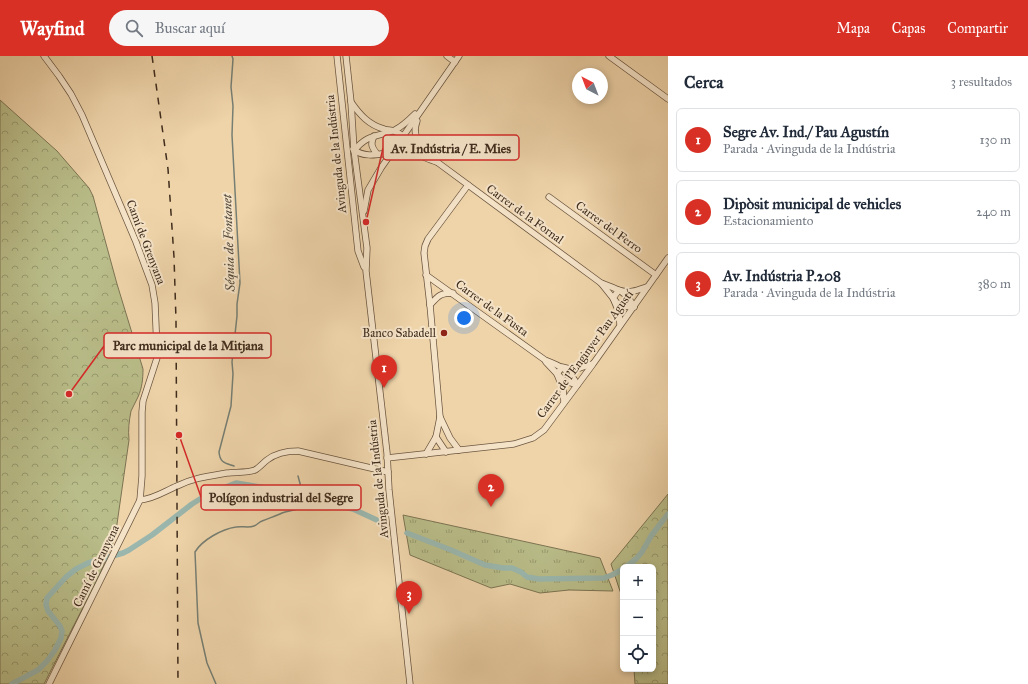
<!DOCTYPE html>
<html lang="es">
<meta charset="utf-8">
<style>
:root{--surface:#fff;--page:#f6f6f7;--text:#1f2937;--muted:#747a83;--line:#e0e1e3;--accent:#d93025}
body{margin:0;font-family:"IM FELL Great Primer",serif;background:var(--page);color:var(--text)}
.controls{position:absolute;right:12px;bottom:12px;display:grid;overflow:hidden;border-radius:6px;box-shadow:0 2px 6px #0003}
.controls button{width:36px;height:36px;display:grid;place-items:center;padding:0;border:0;border-bottom:1px solid var(--line);background:var(--surface);color:var(--text);font:20px sans-serif}
.compass{position:absolute;left:572px;top:12px;width:36px;height:36px;border-radius:50%;background:var(--surface);box-shadow:0 2px 6px #0003;rotate:318deg}
.you{position:absolute;left:464px;top:262px;width:14px;height:14px;margin:-10px;border:3px solid #fff;border-radius:50%;background:#1a73e8;box-shadow:0 0 0 6px #1a73e833}
.badge{display:grid;place-items:center;width:26px;height:26px;border-radius:50%;background:var(--accent);color:#fff;font-size:13px;font-weight:700}
.pin{position:absolute;translate:-50% -33px;filter:drop-shadow(0 1px 2px #0008)}
.pin::after{content:'';position:absolute;top:21px;width:14px;height:12px;background:inherit;clip-path:polygon(0 0,100% 0,50% 100%)}
.list{margin:0;padding:0;list-style:none}
h2{display:flex;justify-content:space-between;align-items:center;height:52px;margin:0;padding:0 16px;font-size:17px}
h2 small{font-size:13px;font-weight:400;color:var(--muted)}
.list li{display:grid;grid-template-columns:26px 1fr auto;gap:12px;align-items:center;box-sizing:border-box;height:64px;margin:0 8px 8px;padding:0 8px;border:1px solid var(--line);border-radius:6px}
.list b{display:block;font-size:15px;white-space:nowrap}
.list p{margin:0;font-size:13px;white-space:nowrap;color:var(--muted)}
.list em{font-size:13px;font-style:normal;color:var(--muted)}
.icon{flex:none;width:22px;height:22px;fill:none;stroke:currentColor;stroke-width:2;stroke-linecap:round;stroke-linejoin:round}
.map{position:relative;flex:none;width:668px;height:628px;overflow:hidden}
header{display:flex;align-items:center;gap:24px;box-sizing:border-box;height:56px;padding:0 20px;background:var(--accent);color:#fff}
header strong{font-size:19px}
nav{display:flex;gap:22px;margin-inline-start:auto;font-size:14px}
.search{width:280px;height:36px;background:var(--page);display:flex;align-items:center;gap:10px;box-sizing:border-box;padding:0 14px;border-radius:22px;color:var(--muted);font-size:15px}
main{display:flex}
aside{flex:1;background:var(--surface)}
.map>svg:first-child{display:block}
.grass{fill:url(#grass-tufts);stroke:#7c7453}
.forest{fill:url(#forest-crowns);stroke:#7c7453}
.lines{fill:none;stroke-linecap:round;stroke-linejoin:round}
.stream{stroke:#767f74;stroke-width:1.5}
.canal{stroke:#9ab7ae;stroke-width:5.5}
.minor-casing{stroke:#6b5640;stroke-width:7}
.minor{stroke:#f5e3c8;stroke-width:5.5}
.rail{stroke:#3f2c1d;stroke-width:1.5;stroke-dasharray:7 7;stroke-linecap:butt}
.poi-dot{fill:#8f2418;stroke:#f5e3c8;stroke-width:1.5}
.labels{text-anchor:middle;stroke-width:4;stroke-linejoin:round;paint-order:stroke}
.street-label{font-size:12px;fill:#3f2c1d;stroke:#f5e3c8}
.poi-label{font-size:12px;fill:#3f2c1d;stroke:#f5e3c8;text-anchor:end}
.water-label{font-size:13px;font-style:italic;fill:#51483a;stroke:#f5e3c8}
.leader{fill:none;stroke:#d62828;stroke-width:1.5}
.callout-dot{fill:#d62828;stroke:#f5e3c8;stroke-width:1.5}
.callout{fill:#f5e3c8;stroke:#d62828;stroke-width:1.5}
.callout-label{font-size:13px;text-anchor:middle;font-weight:bold;fill:#3f2c1d}
</style>
<header>
<strong>Wayfind</strong>
<div class="search"><svg class="icon" aria-label="search" viewBox="0 0 24 24"><circle cx="10" cy="10" r="6"/><path d="M15 15l6 6"/></svg>Buscar aquí</div>
<nav><a>Mapa</a><a>Capas</a><a>Compartir</a></nav>
</header>
<main>
<div class="map">
<svg width="668" height="628" viewBox="0 0 668 628">
<defs>
<pattern id="grass-tufts" width="24" height="20" patternUnits="userSpaceOnUse"><rect width="24" height="20" fill="#b9bd89"/><path d="M3 7l-1-3M5 7V3M7 7l1-3M15 17l-1-3M17 17v-4M19 17l1-3" fill="none" stroke="#989a6f"/></pattern>
<pattern id="forest-crowns" width="20" height="18" patternUnits="userSpaceOnUse"><rect width="20" height="18" fill="#b9bd89"/><path d="M2 6a3 3 0 1 1 6 0M12 15a3 3 0 1 1 6 0" fill="none" stroke="#989a6f"/></pattern>
</defs>
<rect width="100%" height="100%" fill="#efd4aa"/>
<filter id="stains"><feTurbulence type="fractalNoise" baseFrequency=".005" numOctaves="4"/><feColorMatrix values="0 0 0 0 .2 0 0 0 0 .09 0 0 0 0 .02 0 0 0 .5 -.17"/></filter>
<radialGradient id="worn" r=".72"><stop offset=".6" stop-color="#630" stop-opacity="0"/><stop offset="1" stop-color="#630" stop-opacity=".3"/></radialGradient>
<path class="grass" d="M403,459L600,502L613,535L569,534L540,537L510,528L491,532L410,499Z"/>
<g class="forest">
<path d="M0,44L57,95L89,132L93,140L117,228L143,313C143,323 142,332 138,341C136,346 133,350 131,355C129,365 128,374 129,384L115,482L99,520L44,628H0Z"/>
<path d="M668,438V628H635L634,613H653V511H623V544L611,508Z"/>
</g>
<g class="lines">
<g class="stream">
<path d="M232,0L233,3L231,31L233,50L232,79L240,227L237,248V260L232,306L233,318L231,350L219,396C220,407 225,407 234,410"/>
<path d="M216,628L207,607L198,567L195,496C202,484 222,473 236,471C242,470 249,472 254,470C257,469 259,466 262,465C269,462 276,460 282,457C287,455 292,455 297,453L301,431L298,420"/>
</g>
<g class="canal">
<path d="M407,477L451,494L485,509L503,512H512L521,516L527,521L539,523L604,522L612,519L623,513"/>
<path d="M626,511L636,503L642,496L651,480L668,458"/>
<path d="M12,628L38,614L47,605L55,594L61,582L62,575L60,570L48,555L46,549L47,542L66,521L76,513L88,507L123,497L129,494L152,479L192,448L208,438L236,427L266,432L353,453L379,465"/>
</g>
<defs>
<g id="minor">
<path d="M44,0L59,20L71,38L82,59L136,186L152,229L155,247L157,294V302L143,345L142,356V420L140,444L49,628"/>
<path d="M337,0L358,195L364,211"/>
<path d="M346,0L351,46L354,94L367,192L366,215L387,397L389,434L410,628"/>
<path d="M447,0L455,6"/>
<path d="M609,0L668,43"/>
<path d="M351,46C360,59 369,69 384,73C387,74 391,74 394,75C410,82 424,94 437,106L601,227L617,247L623,250L634,251"/>
<path d="M374,80C370,89 372,91 377,98"/>
<path d="M353,93C367,105 387,95 404,95C415,96 426,103 437,106"/>
<path d="M354,95C367,78 377,81 395,74C403,70 409,64 415,58"/>
<path d="M416,98L421,91C416,80 413,76 417,65"/>
<path d="M549,141L656,219"/>
<path d="M364,155L368,134L381,112L459,0"/>
<path d="M426,219L545,304C558,309 571,314 577,329"/>
<path d="M601,227C617,233 625,234 634,251"/>
<path d="M430,249C438,240 440,237 453,237"/>
<path d="M620,269L619,256L613,242L619,234C631,238 636,234 647,231"/>
<path d="M546,306L562,323L565,325L577,329"/>
<path d="M564,346L563,333L557,318L562,311L574,314L592,308"/>
<path d="M440,361L450,382L459,394"/>
<path d="M436,381L446,396"/>
<path d="M426,398L436,381L440,361L430,249L424,197L425,190L428,183L468,129"/>
<path d="M387,402L514,388L533,382L544,374L593,308L668,202"/>
<path d="M140,444C154,443 165,435 177,430C193,422 210,420 227,417C235,416 248,417 255,414C259,412 263,407 267,404C276,397 286,395 298,395L388,416"/>
</g>
</defs>
<use href="#minor" class="minor-casing"/>
<use href="#minor" class="minor"/>
<path class="rail" d="M152,0L168,113L174,201L176,264L178,628"/>
</g>
<circle class="poi-dot" cx="444" cy="277" r="4"/>
<g class="labels">
<g class="street-label">
<text transform="translate(336 98) rotate(-96)" y="4">Avinguda de la Indústria</text>
<text transform="translate(525 158) rotate(36)" y="4">Carrer de la Fornal</text>
<text transform="translate(609 171) rotate(36)" y="4">Carrer del Ferro</text>
<text transform="translate(146 186) rotate(69)" y="4">Camí de Grenyana</text>
<text transform="translate(492 252) rotate(36)" y="4">Carrer de la Fusta</text>
<text transform="translate(585 298) rotate(-54)" y="4">Carrer de l'Enginyer Pau Agustí</text>
<text transform="translate(378 423) rotate(-96)" y="4">Avinguda de la Indústria</text>
<text transform="translate(96 510) rotate(-64)" y="4">Camí de Granyena</text>
</g>
<g class="poi-label">
<text x="436" y="281">Banco Sabadell</text>
</g>
<g class="water-label">
<text transform="translate(228 187) rotate(-92)" y="5">Séquia de Fontanet</text>
</g>
</g>
<path class="leader" d="M366 166L383 92M69 338L104 290M179 379L201 441"/>
<g class="callout-dot">
<circle cx="366" cy="166" r="4"/>
<circle cx="69" cy="338" r="4"/>
<circle cx="179" cy="379" r="4"/>
</g>
<g class="callout">
<rect x="383" y="79" width="136" height="25" rx="4"/>
<rect x="104" y="277" width="167" height="25" rx="4"/>
<rect x="201" y="429" width="160" height="25" rx="4"/>
</g>
<g class="callout-label">
<text x="451" y="97">Av. Indústria / E. Mies</text>
<text x="188" y="294">Parc municipal de la Mitjana</text>
<text x="281" y="446">Polígon industrial del Segre</text>
</g>
<rect width="100%" height="100%" filter="url(#stains)"/>
<rect width="100%" height="100%" fill="url(#worn)"/>
</svg>
<div class="controls">
<button>+</button>
<button>−</button>
<button><svg class="icon" aria-label="locate" viewBox="0 0 24 24"><circle cx="12" cy="12" r="6"/><path d="M12 2v4M12 18v4M2 12h4M18 12h4"/></svg></button>
</div>
<svg class="compass" viewBox="-18 -18 36 36"><path d="M0-13l5 13h-10z" fill="#e53935"/><path d="M0 13l5-13h-10z" fill="#747a83"/></svg>
<div class="you"></div>
<div class="pin badge" style="left:384px;top:332px">1</div>
<div class="pin badge" style="left:491px;top:451px">2</div>
<div class="pin badge" style="left:409px;top:558px">3</div>
</div>
<aside>
<h2>Cerca<small>3 resultados</small></h2>
<ul class="list">
<li><span class="badge">1</span><div><b>Segre Av. Ind./ Pau Agustín</b><p>Parada · Avinguda de la Indústria</p></div><em>130 m</em></li>
<li><span class="badge">2</span><div><b>Dipòsit municipal de vehicles</b><p>Estacionamiento</p></div><em>240 m</em></li>
<li><span class="badge">3</span><div><b>Av. Indústria P.208</b><p>Parada · Avinguda de la Indústria</p></div><em>380 m</em></li>
</ul>
</aside>
</main>
